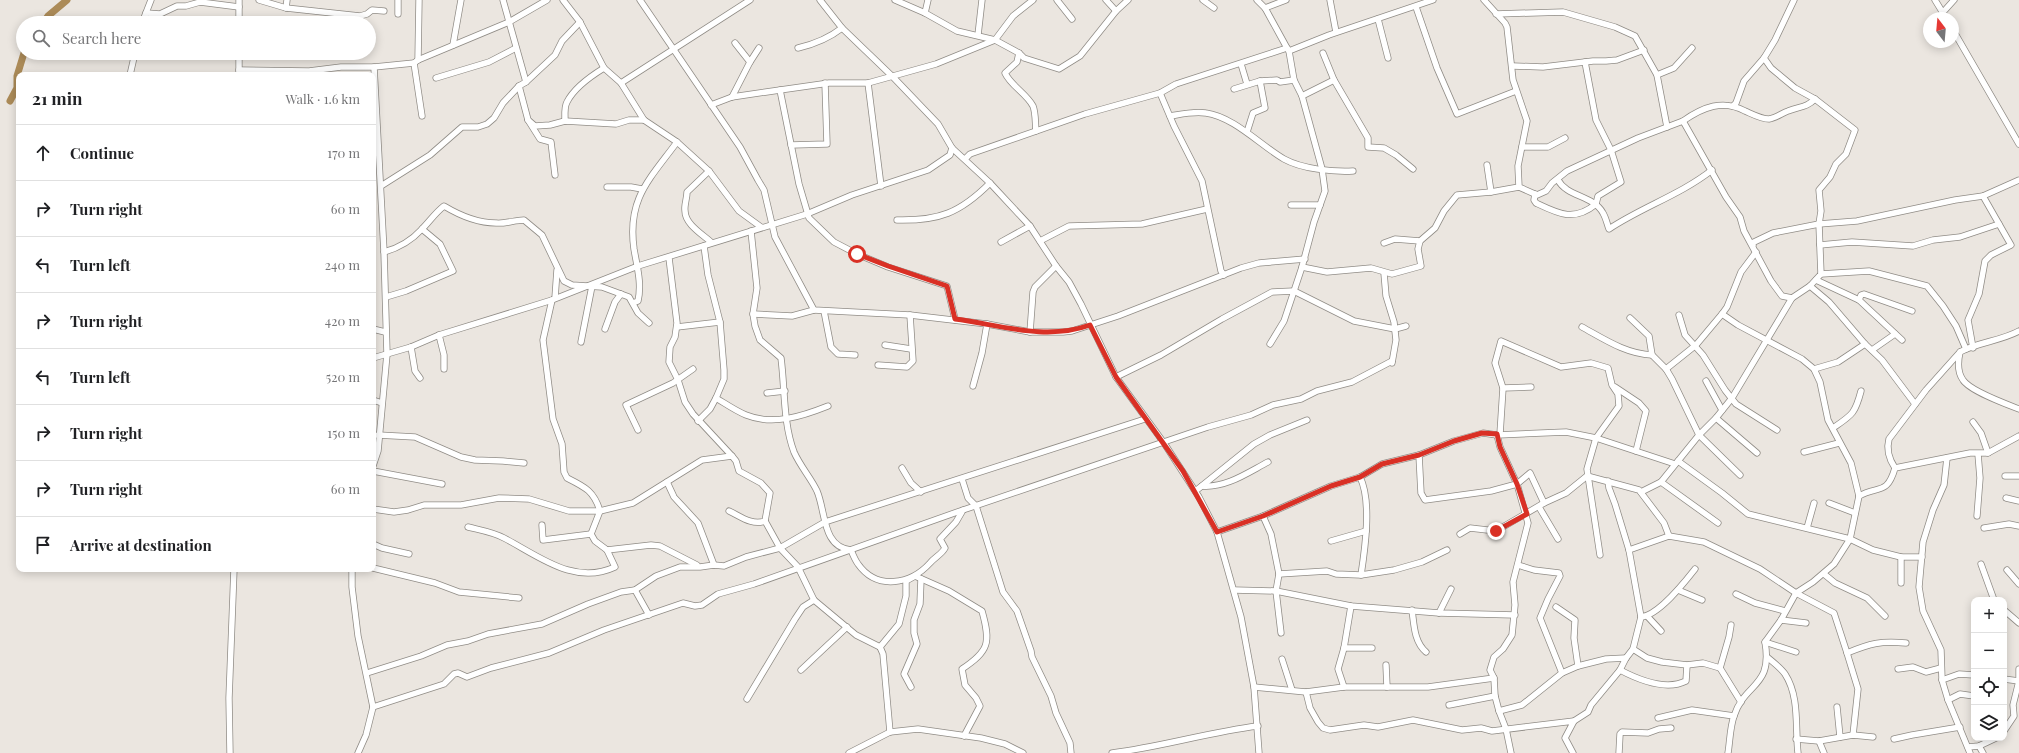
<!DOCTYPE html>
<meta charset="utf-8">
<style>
:root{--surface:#fff;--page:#f2f2f2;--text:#202124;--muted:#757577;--line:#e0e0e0}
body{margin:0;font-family:"Playfair Display",serif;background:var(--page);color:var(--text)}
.controls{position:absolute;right:12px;bottom:12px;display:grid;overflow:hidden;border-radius:8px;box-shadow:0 2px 10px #0003}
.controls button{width:36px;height:36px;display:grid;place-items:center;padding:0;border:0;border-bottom:1px solid var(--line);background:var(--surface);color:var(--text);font:20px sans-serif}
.compass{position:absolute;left:1923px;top:12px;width:36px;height:36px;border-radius:50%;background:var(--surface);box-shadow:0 2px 10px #0003;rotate:344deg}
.stop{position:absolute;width:12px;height:12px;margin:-9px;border:3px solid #d93025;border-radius:50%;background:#fff}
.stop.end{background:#d93025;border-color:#fff;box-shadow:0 1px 4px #0008}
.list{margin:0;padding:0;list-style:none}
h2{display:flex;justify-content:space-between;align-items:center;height:52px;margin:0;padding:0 16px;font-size:17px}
h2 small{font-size:13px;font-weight:400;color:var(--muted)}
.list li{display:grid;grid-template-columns:26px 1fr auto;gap:12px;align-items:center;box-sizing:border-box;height:56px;padding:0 16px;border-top:1px solid var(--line)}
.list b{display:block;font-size:15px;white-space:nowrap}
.list em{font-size:13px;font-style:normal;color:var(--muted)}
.icon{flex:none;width:22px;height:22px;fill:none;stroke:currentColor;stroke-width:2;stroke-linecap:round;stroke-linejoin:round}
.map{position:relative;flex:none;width:2019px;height:753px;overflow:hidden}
.search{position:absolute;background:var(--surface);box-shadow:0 2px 10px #0003;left:16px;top:16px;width:360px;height:44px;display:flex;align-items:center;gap:10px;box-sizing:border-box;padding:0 14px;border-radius:22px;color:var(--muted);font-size:15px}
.panel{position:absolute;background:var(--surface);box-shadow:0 2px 10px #0003;left:16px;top:72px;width:360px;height:500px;border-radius:8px}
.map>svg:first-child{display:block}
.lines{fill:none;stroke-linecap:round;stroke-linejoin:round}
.river{stroke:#ac8b58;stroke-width:7}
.minor-casing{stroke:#908c86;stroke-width:7}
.minor{stroke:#fff;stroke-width:5.5}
.route{stroke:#d93025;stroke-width:5}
</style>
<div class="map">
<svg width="2019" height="753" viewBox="0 0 2019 753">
<rect width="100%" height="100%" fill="#ebe6e0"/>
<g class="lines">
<g class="river">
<path d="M43,23L48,16L67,0"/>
<path d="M10,101L17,88V76L24,53"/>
</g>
<defs>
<g id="minor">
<path d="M259,0L286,8L360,16L367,14L372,10L384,11"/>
<path d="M398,0V14"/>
<path d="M503,0L526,82"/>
<path d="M563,0L580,22L604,68L621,83L644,120L677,142L709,171L739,211L761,227"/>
<path d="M640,0L740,147L758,180L764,190L775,237L814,310L910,315L987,324L1030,332H1063L1072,331L1118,316L1241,268L1259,263L1305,259"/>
<path d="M820,0L842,28L893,77L938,124L952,148L990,183L1030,226L1056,266L1069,282L1081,304L1116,377L1164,443L1199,497L1217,532L1241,617L1254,687L1259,753"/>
<path d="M895,0L925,13L957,31L995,40L1019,53L1024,58L1059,69L1080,56L1116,11"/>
<path d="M1057,0L1072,19"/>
<path d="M1106,0L1116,11L1128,0"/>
<path d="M1203,0L1214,8"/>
<path d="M1257,0L1265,8L1287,48"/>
<path d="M1330,0L1336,32"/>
<path d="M1484,0L1505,23L1507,27L1513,80L1527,121L1518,166L1519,187L1537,195L1546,191L1552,183L1567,171L1638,138L1683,121L1726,197L1740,217L1744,231L1771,281L1782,296L1792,298L1810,286L1821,274L1819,224L1821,211L1819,190L1830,177L1836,164L1846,154L1855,130L1815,99L1795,88L1771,68L1764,58L1775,40L1794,0"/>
<path d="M1935,0L1946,18"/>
<path d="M1416,7L1437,68L1457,114L1516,91"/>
<path d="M286,8L287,0"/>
<path d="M1265,8L1286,0"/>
<path d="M1945,10L1954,0"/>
<path d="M146,13L160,14L177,6H186L200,2L239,7"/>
<path d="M925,13L928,0"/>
<path d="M1496,14L1563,12L1615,27L1635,36L1657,75L1667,127"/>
<path d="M1378,19L1388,58"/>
<path d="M142,23L151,0"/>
<path d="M239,23V0"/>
<path d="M1953,30L2019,144"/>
<path d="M978,35L982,0"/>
<path d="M453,45L461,0"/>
<path d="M798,48C815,44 828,39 842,28"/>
<path d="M239,53V75"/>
<path d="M1019,53L1017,62L1005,73C1011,86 1026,93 1033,106C1036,114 1035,123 1036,131"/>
<path d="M1323,53L1334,80"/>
<path d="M418,60L419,0"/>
<path d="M750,62L759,48"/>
<path d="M414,63L422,116"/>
<path d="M1241,64L1247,84"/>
<path d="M1513,66L1543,67L1593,61H1606L1617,60L1644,50"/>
<path d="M239,70L309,71L341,67H374L414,63L418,60L509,22L547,0"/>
<path d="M130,75L135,53"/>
<path d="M1657,75L1674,68L1692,48"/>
<path d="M436,78L489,62L516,48"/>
<path d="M621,83L750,0"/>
<path d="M868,83L881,186"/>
<path d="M519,86L528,120L540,139L551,142L555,175"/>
<path d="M1234,89L1260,81L1277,80L1280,82L1294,80"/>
<path d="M780,90L799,184L809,218L834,242L857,254L888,267L947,286L955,319"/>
<path d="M1160,93L1174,126L1202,181L1221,271L1224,275"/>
<path d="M1302,96L1334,80L1368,138V147L1384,148L1396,155L1413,169"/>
<path d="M732,97L750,62L735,43"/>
<path d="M711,105L732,97L780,90L829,83H868L936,64L995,40L1013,16L1033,0"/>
<path d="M1733,106L1736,103L1744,81L1764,58"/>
<path d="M1170,116C1182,114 1194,111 1206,113C1234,117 1260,145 1284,159C1302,169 1333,172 1353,171"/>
<path d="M528,120L535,126L550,125L565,121L616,124L629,120H644"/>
<path d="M565,121C565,116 564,107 567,102C574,88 591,76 604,68"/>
<path d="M1683,121C1703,107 1723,99 1745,111C1752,114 1761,119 1769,119C1776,118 1782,113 1788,111C1800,106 1806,108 1815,99"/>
<path d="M1247,132L1253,113L1265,108L1260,81"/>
<path d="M791,145L827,144L825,83"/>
<path d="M1522,147H1548L1565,138"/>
<path d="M965,159L970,154L1085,114L1160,93L1176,84L1287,48L1289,51L1329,35L1433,0"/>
<path d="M1487,165L1491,192"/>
<path d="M709,171L687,192C687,199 684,205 685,211C685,224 702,234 711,242"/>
<path d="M1558,180C1567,197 1593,195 1603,213C1606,218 1607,224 1609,229C1642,207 1680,195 1712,170"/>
<path d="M381,186L430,155L462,127H478L487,124L494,118L503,103L519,86L526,82L555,55L562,41L580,22"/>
<path d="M607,187H631L642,189"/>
<path d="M1535,194L1534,200L1536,203C1559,214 1574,222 1596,204L1598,196L1621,182L1611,150L1596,120L1585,62"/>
<path d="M1291,205H1320"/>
<path d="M897,220C939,221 960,213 990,183"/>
<path d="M751,231L757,288L753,314L755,326L760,340L781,358C785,388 783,423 794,452C800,466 811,478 817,491C826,512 822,547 851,550C853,555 855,560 858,564C877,591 911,584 930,563C935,557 942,554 945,548L940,539L956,522L963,510L1208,427L1251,415L1273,405L1301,399L1317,391L1352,382L1392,361"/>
<path d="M1040,241L1069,226L1142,224L1207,209"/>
<path d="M1001,242L1030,226"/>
<path d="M1384,243L1395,239L1420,241"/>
<path d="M1753,245L1752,243L1773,233L1819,224L1857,221L1955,200L1983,196L2019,180"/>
<path d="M1820,245L1852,242L1913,246L1933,240L1960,237L1999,224"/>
<path d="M704,246L708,275L720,322L724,370V379L716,398C726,404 736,411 746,415C773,426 803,416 828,406"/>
<path d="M384,252C399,248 412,240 422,229C430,221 435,213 444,206C459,215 478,223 496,223C505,224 515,220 524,220L542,235L564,281L572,285L602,287L629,297L638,313L649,323"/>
<path d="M669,258L677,323L675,337L670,347L669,362L678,380L685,402L693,414L732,456L736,461L739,471L761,483L770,493L765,521C752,526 740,516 729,511"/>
<path d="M1302,267L1327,272L1371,268L1392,274L1421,266L1418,249L1420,241L1435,228L1444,211L1457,195L1491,192L1519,187"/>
<path d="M1384,273L1386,296L1394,322L1396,340L1392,363"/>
<path d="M1821,274L1869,271L1927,286L1943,306L1956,326L1966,349"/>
<path d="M1816,280L1859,300L1902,340"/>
<path d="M1810,286L1829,302L1865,344L1882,360L1915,404"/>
<path d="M386,297L406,291L453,271L440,244L422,229"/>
<path d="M555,298L557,270"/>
<path d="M552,300L543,340L553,419L562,444L564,472L567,478C585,487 594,491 600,511L633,503L702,460L732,456"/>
<path d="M1859,300L1861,295L1864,294L1912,311"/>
<path d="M633,303L638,301C642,283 637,267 634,249C627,199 649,180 677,142"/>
<path d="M824,311L831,347L838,354L855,355"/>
<path d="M753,314L792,316L814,310"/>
<path d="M1722,314L1738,325L1802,359L1814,369L1820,382L1828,420L1851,463L1859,496"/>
<path d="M1679,315L1685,335L1703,355L1725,390L1736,404L1777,430"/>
<path d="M1630,318L1649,336L1652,355L1666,369L1672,379L1699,435L1740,475"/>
<path d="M677,327L720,322"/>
<path d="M1582,327C1604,339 1626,354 1652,355"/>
<path d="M373,329L385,332"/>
<path d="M605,329L615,302L621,294"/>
<path d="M2019,331C2001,341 1978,342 1960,352C1958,361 1957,372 1963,380C1970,391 2006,404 2019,409"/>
<path d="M1030,332L1033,292L1035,287L1056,266"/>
<path d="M439,335L444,355V369"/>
<path d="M581,342L592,286"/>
<path d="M1270,344L1284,321L1302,267L1314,222L1325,191L1322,169L1302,96L1294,80L1289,51"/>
<path d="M885,345L911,349"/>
<path d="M411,347L415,371L420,378"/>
<path d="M1973,348L1968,320L1979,294L1985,261L1991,255L2011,245L1983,196"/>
<path d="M1872,350L1895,334"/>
<path d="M373,358L411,347L439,335L552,300L638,266L807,214L852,195L928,170L950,155L952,148"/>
<path d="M878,365L907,367L913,361L910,315"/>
<path d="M1666,369L1696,345L1722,314L1727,307L1741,272L1756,252"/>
<path d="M1814,369L1838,362L1865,344"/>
<path d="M1116,377L1161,355L1222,319L1272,292L1294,291L1354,321L1395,329L1406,326"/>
<path d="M1706,381L1722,410"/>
<path d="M973,386L982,353L987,324"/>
<path d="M1615,387L1639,403L1646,411L1636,451"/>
<path d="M1503,388L1531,387"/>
<path d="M767,393L785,391"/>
<path d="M373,400L382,403"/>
<path d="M1716,418L1757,453"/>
<path d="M698,421L710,409L716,398"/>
<path d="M1973,422L1981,433L1988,453"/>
<path d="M1833,428C1852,415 1855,414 1861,391"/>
<path d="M638,430L626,405L673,383L693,369"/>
<path d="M1500,434L1503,388L1495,363L1501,341L1561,367L1591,363L1608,368L1612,385L1618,394L1619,406L1596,438L1587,469L1600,555"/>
<path d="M378,435L415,437L461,457L475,460L503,461L524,463"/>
<path d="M1497,435L1500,447L1517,484L1528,523L1513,582L1515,605L1512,635L1503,649L1494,657L1490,670L1494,678L1495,696L1499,711L1506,729L1511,753"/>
<path d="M1804,452L1839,443"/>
<path d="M1419,455L1421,493L1425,500L1491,491L1517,484L1530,473L1544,503"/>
<path d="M1947,458L1944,485L1933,510L1923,542L1919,587L1923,611L1941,650L1942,680L1948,700L1970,753"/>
<path d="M1678,461L1722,493L1748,514L1850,539L1873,550L1901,557H1922"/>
<path d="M373,466L378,451L387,354L384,252L374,67"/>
<path d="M902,468L911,483L921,492"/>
<path d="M1895,468C1889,459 1886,450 1889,439L1926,390L1960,352"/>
<path d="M373,471L442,484"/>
<path d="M2005,476H2019"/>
<path d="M1360,477C1372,501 1365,549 1361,575"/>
<path d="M962,479L968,498L976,506L1003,592L1017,611L1031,651L1032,657L1051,696L1056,713L1070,743L1071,753"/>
<path d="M667,482L674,497L698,523L714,565"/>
<path d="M1661,482L1718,523"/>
<path d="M1202,486C1226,488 1247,473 1268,462"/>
<path d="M1198,489L1254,444L1270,435L1307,420"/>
<path d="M1641,492L1661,482L1699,435L1716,418L1732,398L1792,298"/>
<path d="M2006,498L2019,501"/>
<path d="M1829,503L1855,513"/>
<path d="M1539,507L1558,539"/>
<path d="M373,509L394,512L408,510L424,505H461L499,498L529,499L569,511H600L591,534L595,541L607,550L651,545L660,546L697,565"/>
<path d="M1263,516L1271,534L1279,574L1276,591L1281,633"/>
<path d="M1977,516L1980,478L1978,454"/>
<path d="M765,521L780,548L798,567L814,600L856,635L880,647"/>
<path d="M542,525L543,540L591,534"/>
<path d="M468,527C480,530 493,532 504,538C539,556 574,586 615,567L607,550"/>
<path d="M1807,528L1814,503"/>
<path d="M1984,528L2009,524L2019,526"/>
<path d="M1217,532L1263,516L1331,486L1360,477L1382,464L1419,455L1454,441L1483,433L1497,435L1566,432L1596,438L1675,464"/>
<path d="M1460,534L1470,528L1496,531L1544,503L1566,493L1587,476L1639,490L1664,523L1669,536"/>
<path d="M1331,541L1366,531"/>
<path d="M373,544L382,548L409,554"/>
<path d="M1629,550L1669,536L1704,542L1760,569L1796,593L1834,613L1847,653C1871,643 1880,641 1906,643"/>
<path d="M1981,564L1994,600"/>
<path d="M1518,565L1534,570L1559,573L1560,576L1548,599L1540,618L1562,673"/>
<path d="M373,568L435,583L459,592L519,598"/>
<path d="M352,569V587L358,636L373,707L366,735L358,753"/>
<path d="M2007,570L2019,584"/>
<path d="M1279,574L1327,571L1336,574L1361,575L1394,570L1422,562L1447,550"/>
<path d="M1824,574L1835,583L1867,598L1885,616"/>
<path d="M1901,583V557"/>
<path d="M635,590L649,615"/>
<path d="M1234,590L1276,591L1351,606L1439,613L1515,615"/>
<path d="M1678,590L1702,600"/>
<path d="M1736,594L1755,603L1785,611"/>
<path d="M1556,607L1575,620L1574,638L1578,666"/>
<path d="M1412,610C1414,624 1414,642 1426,652"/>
<path d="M2004,610L2019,623"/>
<path d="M1439,613L1451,589"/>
<path d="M1641,617C1659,615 1684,583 1695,569"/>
<path d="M1648,617L1661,631"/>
<path d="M1781,620L1806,623"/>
<path d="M1765,642L1796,652"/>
<path d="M1344,648H1372"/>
<path d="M1633,649L1647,658L1662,662L1687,665L1703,663L1720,668L1741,702"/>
<path d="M1847,653L1858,689L1853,735"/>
<path d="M1767,657C1773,662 1781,668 1785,674C1800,697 1795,728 1798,753"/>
<path d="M1282,659L1292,690"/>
<path d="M1386,665L1387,687"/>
<path d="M1720,668L1729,637L1731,625"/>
<path d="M1898,669L1913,667L1926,672L1941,668"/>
<path d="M801,670L847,627"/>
<path d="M1620,670C1639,680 1666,691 1686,681L1687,665"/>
<path d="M367,673L421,656L447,645L468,641L488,634L542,624L588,604L621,592L635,590L656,576L680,567H700L714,565L724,566L746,557L780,548L825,522L1145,419"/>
<path d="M2004,679L2019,681"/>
<path d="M1942,680L1959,674L1974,675"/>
<path d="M911,687L904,674L917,644L914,633V620L920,604L921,579"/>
<path d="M1254,687L1306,692L1344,687H1428L1494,678"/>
<path d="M1344,687L1338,669L1344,648L1351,606"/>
<path d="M1306,692L1310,708L1318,722L1323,728L1330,730L1364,725L1378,727L1413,720L1462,730L1481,728L1492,731L1574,721L1565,738L1573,753"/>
<path d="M747,699L795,619L803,607L814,600"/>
<path d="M1948,700L1960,694L1974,696"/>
<path d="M1449,705L1495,696"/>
<path d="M373,707L444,684L454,674L458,673L467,677L491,668L549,653L604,630L683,603L695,606L702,605L718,594L754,584L963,510"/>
<path d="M1837,707L1840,737"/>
<path d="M1499,711L1522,705L1562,673L1578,666L1606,659L1626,658"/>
<path d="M1658,718L1692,710L1734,716"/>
<path d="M1574,721L1588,712L1591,705L1620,670L1626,658L1633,649L1641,617L1629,550L1615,504L1609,488L1608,481"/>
<path d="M2004,731L2014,716L2013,705L2019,681V669"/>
<path d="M890,732L883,654L880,647L899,624L906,596V581L915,576L949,591L982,611C991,643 989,651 962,669L965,685L976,698L980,706L964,736"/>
<path d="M1796,739L1819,741L1853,735L1873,737"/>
<path d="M1894,739L1912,735L1960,727"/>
<path d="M1819,741L1824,753"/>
<path d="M1979,746L1983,753"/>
<path d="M1968,747L1979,746L1996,738"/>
<path d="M230,753L229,698L234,569"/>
<path d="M849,753L890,732L918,729L981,738L1005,744L1023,753"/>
<path d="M1112,753C1161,747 1209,732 1258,726"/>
<path d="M1619,753L1620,734L1622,732L1648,733L1659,729L1671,728"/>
<path d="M1728,753C1730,741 1730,727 1734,716C1745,682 1773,688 1765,642L1781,620L1796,593L1813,582L1834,564L1850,539L1859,496C1878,485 1887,496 1895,468L1970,453H1988L2019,436"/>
</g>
</defs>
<use href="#minor" class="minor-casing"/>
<use href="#minor" class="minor"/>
</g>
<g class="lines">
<path class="route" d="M857,254L888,266L947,286L955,319C1000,325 1046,341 1090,325L1116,377L1183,471L1217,532L1263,516L1331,486L1360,477L1382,464L1419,455L1454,441L1482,433L1497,434L1500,447L1517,484L1527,514L1496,531"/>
</g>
</svg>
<div class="controls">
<button>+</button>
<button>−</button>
<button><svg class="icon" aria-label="locate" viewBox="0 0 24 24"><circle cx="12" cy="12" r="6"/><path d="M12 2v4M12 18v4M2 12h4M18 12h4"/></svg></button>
<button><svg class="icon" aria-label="layers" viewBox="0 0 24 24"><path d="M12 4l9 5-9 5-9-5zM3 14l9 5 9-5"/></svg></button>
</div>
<svg class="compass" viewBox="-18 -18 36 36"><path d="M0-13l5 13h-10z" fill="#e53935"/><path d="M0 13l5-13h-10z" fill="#757577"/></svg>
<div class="stop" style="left:857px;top:254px"></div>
<div class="stop end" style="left:1496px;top:531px"></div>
<div class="search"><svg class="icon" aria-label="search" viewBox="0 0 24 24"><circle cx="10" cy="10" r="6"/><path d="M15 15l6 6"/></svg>Search here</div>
<section class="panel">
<h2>21 min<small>Walk · 1.6 km</small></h2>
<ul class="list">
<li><svg class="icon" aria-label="ahead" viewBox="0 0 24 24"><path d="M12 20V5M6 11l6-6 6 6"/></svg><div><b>Continue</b></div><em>170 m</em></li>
<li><svg class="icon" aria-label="right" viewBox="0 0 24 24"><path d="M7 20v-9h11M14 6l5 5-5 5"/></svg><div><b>Turn right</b></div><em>60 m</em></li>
<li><svg class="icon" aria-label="left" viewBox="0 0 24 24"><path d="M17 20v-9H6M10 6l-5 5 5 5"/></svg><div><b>Turn left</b></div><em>240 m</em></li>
<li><svg class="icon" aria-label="right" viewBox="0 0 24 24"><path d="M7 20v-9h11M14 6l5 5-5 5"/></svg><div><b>Turn right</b></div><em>420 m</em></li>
<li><svg class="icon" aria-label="left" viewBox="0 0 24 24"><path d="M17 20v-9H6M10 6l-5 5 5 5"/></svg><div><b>Turn left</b></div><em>520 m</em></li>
<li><svg class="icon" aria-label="right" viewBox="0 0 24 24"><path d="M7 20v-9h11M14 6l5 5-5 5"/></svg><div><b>Turn right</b></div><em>150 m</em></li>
<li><svg class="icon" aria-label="right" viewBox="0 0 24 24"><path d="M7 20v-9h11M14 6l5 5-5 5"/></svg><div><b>Turn right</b></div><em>60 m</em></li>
<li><svg class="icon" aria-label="arrive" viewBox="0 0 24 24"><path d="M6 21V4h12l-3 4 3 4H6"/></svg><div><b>Arrive at destination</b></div></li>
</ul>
</section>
</div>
